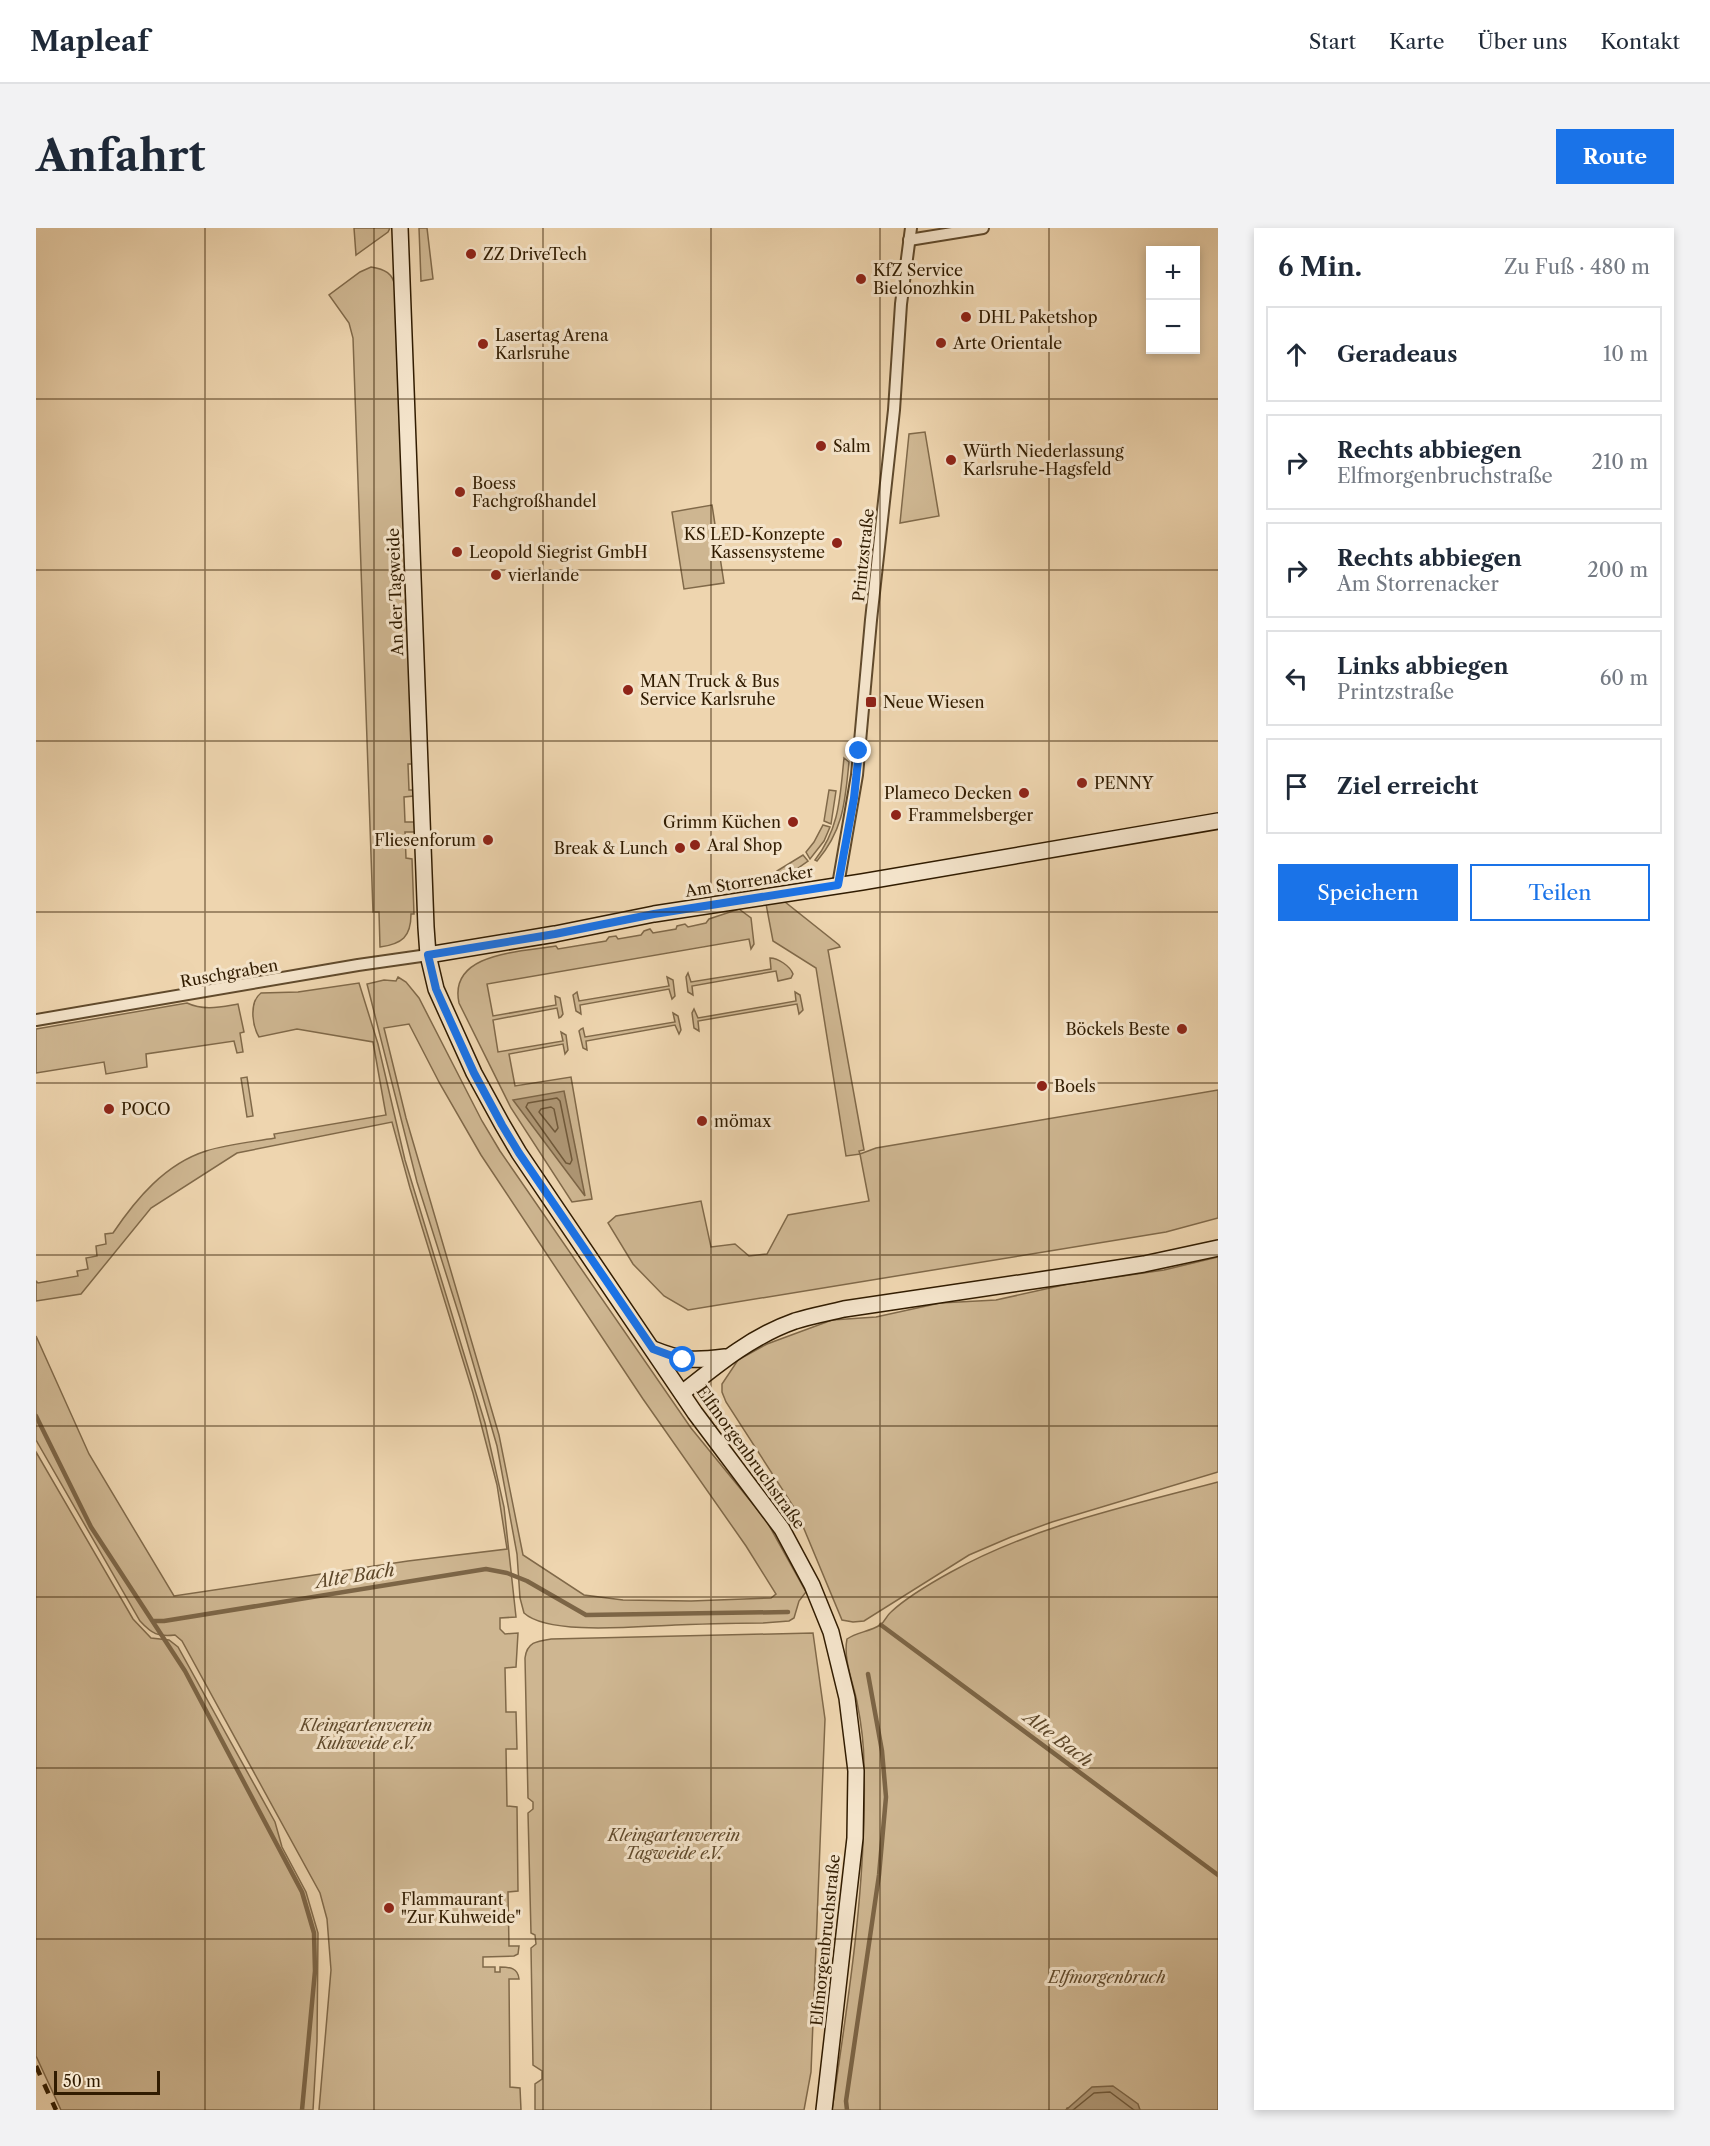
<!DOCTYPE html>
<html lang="de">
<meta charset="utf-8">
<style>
:root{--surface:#fff;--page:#f2f2f3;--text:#1f2937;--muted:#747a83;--line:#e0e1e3;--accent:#1a73e8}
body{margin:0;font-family:"Libre Caslon Text",serif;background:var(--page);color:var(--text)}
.controls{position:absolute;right:18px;top:18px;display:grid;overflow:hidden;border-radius:0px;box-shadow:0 3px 9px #0003}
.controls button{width:54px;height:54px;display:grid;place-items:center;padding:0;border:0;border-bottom:2px solid var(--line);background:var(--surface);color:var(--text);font:30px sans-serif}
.scale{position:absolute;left:18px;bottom:15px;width:106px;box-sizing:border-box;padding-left:6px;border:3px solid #311c01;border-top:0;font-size:16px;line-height:21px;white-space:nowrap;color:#311c01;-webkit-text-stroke:4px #f4e4cb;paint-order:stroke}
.stop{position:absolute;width:18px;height:18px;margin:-14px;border:4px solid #1a73e8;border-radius:50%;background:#fff}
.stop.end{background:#1a73e8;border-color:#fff;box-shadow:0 2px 6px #0008}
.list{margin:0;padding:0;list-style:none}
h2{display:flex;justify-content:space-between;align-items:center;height:78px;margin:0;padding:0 24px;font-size:26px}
h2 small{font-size:20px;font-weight:400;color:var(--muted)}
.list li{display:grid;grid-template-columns:39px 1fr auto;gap:18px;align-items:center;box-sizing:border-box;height:96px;margin:0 12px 12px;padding:0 12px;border:2px solid var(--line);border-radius:0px}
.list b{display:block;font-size:22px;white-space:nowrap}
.list p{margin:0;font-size:20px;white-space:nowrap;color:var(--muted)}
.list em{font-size:20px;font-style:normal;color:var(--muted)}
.actions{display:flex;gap:12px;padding:18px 24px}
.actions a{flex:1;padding:14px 0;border:2px solid var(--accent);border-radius:0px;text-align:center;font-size:21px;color:var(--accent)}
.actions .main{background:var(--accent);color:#fff}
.icon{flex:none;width:33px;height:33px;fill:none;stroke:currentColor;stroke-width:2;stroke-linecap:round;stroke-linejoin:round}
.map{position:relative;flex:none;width:1182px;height:1882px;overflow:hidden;border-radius:0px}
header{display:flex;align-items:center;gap:36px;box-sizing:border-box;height:84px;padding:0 30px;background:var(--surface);border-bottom:2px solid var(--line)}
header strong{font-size:28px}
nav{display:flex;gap:33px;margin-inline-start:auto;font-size:21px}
.intro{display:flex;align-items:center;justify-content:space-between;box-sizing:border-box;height:144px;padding:0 36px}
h1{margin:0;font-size:42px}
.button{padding:15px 27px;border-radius:0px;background:var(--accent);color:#fff;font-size:21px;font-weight:700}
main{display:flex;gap:36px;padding:0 36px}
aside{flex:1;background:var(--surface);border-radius:0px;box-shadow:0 3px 9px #0003}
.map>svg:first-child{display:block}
.green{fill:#ceb691;stroke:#806949;stroke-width:1.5;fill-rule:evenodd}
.water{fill:#ae9674;stroke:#7c6546;stroke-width:1.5}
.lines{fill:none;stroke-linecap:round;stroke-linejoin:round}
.shore{stroke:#70593a;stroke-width:1.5}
.stream{stroke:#7c6546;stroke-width:4.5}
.street-casing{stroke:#604a2c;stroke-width:14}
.secondary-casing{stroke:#311c01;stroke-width:18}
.street{stroke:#f4e4cb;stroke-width:10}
.secondary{stroke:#f4e4cb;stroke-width:15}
.rail{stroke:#311c01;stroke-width:4.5;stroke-dasharray:10 10;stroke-linecap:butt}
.route{stroke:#1a73e8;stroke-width:8}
.grid{fill:none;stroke:#311c01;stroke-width:1.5;stroke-opacity:0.55}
.poi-dot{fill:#8f2418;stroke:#f4e4cb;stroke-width:2}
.labels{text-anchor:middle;stroke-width:6;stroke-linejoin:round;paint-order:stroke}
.poi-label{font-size:16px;fill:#311c01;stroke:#f4e4cb;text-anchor:start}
.street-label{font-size:16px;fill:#311c01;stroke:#f4e4cb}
.park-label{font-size:16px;font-style:italic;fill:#604a2c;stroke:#f4e4cb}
.water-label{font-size:18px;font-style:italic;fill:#5d4729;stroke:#f4e4cb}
</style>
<header>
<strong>Mapleaf</strong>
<nav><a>Start</a><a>Karte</a><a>Über uns</a><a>Kontakt</a></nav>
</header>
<div class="intro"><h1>Anfahrt</h1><a class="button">Route</a></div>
<main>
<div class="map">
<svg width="1182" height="1882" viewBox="0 0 1182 1882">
<rect width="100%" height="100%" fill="#eed5af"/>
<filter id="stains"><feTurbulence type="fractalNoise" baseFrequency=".00333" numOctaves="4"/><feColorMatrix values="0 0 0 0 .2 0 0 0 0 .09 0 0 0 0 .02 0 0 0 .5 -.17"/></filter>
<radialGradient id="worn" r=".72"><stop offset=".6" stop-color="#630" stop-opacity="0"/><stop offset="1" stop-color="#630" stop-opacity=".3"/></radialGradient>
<g class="green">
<path d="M318,0H354L352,4L320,27Z"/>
<path d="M383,0H391L397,51L385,53Z"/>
<path d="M335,39C348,41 358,45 359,60L377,536H372L373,562H377L378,568L368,569L369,594H378L379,604H369L370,630L376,631L378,686H375C375,709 366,716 344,719L343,684H337L317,110L313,95L293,67L324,44Z"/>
<path d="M889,204L903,288L864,295L873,206Z"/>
<path d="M676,277L688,355L648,361L636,284Z"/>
<path d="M808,530L813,534C809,573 808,601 781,633L779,632C804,600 804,568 808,530Z"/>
<path d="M793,562L800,563L795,596L788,593Z"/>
<path d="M787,597L794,599L788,613L774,631L770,624L778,614Z"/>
<path d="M767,627L772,633L752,647L742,651L741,643Z"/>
<path d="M745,674H749L803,717L804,719L792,722L828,922L823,923L824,926L840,920L1182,862V990L1130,1004L652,1082L628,1068L597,1036L572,995L580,988L665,973L675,1019L699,1016L713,1028L731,1026L752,987L833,973L824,926L810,928L780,740L737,713L730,676Z"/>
<path d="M703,681L715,690L718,716L715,721L713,711L451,756L457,788L520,777L519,768L524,770L527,786L525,789L523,790L521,780L457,792L462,824L527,813L525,804L530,807L532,822L529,826L527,816L473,826L479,858L535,849L556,971L536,974L475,880L423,775C412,724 486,724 520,718L522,721L570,713L573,709L580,708L582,711L605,707L608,703L614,701L617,705L640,701L641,698L649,696L652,699L670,695L673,691Z"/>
<path d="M734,730C742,730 754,738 757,746L755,750L742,753L740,743L656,758L657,767L652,764L650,749L652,745L655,754L735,741Z"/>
<path d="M362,749L370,754L383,770L446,893L464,923L655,1200L730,1292L770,1364L763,1373L758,1390L753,1393L727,1395C698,1395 668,1396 639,1397C605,1398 513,1408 488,1385L484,1370L481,1326L461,1218L424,1090L381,954L331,756L348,752L360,753ZM373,796L404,856L445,927L607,1171L710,1318L740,1366L735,1370L655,1373L587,1372L548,1367L487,1327L463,1207L370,890L348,800Z"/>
<path d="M631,749L637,752L639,768L636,771L633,761L544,777L545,786L540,783L537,767L541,764L543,773L633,758Z"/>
<path d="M323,755L342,816L369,932L449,1195L468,1279L480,1389L464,1390V1401L469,1406L482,1405L480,1439L469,1440L470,1484H480L481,1521H470L471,1578L481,1579L482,1663L472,1664L473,1718H483L482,1726L478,1728L447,1729V1739H459V1744H464V1739C474,1739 482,1740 483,1751H473L474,1859L484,1860L485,1882H283L295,1742L291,1691L284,1665L146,1413L139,1407C122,1409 116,1406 104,1393L0,1212V1108L53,1226L138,1368L372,1333L471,1321L461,1257L437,1165L374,960L356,894L201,925L115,980L45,1066L0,1073V1053L2,1055L42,1048L41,1043L52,1041L50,1030L61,1028L60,1018L70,1016L69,1006L77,1005C100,971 129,936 170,923C192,916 216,914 239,910L238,906L350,887L337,814L261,801L223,809C216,797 213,774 225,765L262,764Z"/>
<path d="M759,764L764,767L767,782L763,786L761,776L662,793L663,803L658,800L656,785L658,781L662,790L760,773Z"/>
<path d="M151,775C168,783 184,779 202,776L208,804L204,805L207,824L201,825L198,813L110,826L111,839L70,846L68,834L0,845V801Z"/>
<path d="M637,785L642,788L645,802L643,806L639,797L550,813L551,822L547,820L543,803L545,801L547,800L549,809L639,794Z"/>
<path d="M211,849L217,888L211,889L205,850Z"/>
<path d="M1182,1029V1244L1016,1294L975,1309L933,1327L828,1393L817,1394L806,1392L761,1284L690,1174L686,1164V1156L702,1132L731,1116L796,1092L840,1089L904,1075L960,1072L1032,1056L1128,1042Z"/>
<path d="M0,1224L97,1391L115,1410L133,1412L142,1419L239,1594L246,1619L270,1664L282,1705L281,1813L277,1882H25L0,1828Z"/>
<path d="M1182,1254V1882H1104L1101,1876L1031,1880L1030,1882H796C813,1768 831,1653 828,1537C828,1517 825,1494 821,1474C817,1454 807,1431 811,1411C821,1404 833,1404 844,1397C850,1393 850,1388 855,1384C872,1368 895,1355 915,1344C998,1298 1092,1278 1182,1254Z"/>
<path d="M777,1405L789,1491L775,1844L768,1882H499V1856L506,1851V1843L497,1837L495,1720L500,1716L499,1707L495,1705L492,1585L497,1581V1574L492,1570L489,1430C491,1414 501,1413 515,1411Z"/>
</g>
<g class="water">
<path d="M528,863L549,968L477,872Z"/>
<path d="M1077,1858L1102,1876L1104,1882H1030L1056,1859Z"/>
</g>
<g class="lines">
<g class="shore">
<path d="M521,870L524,873L536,932L534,936L530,935L490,879L492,875Z"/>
<path d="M515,879L518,881L522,900L519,904L503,884L505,881Z"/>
<path d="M1037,1882L1058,1865L1074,1864L1098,1882"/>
</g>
<g class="stream">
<path d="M0,1188L55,1299L149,1443L266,1664L278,1705L279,1743L266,1882"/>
<path d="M118,1393H128L450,1341L471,1345L491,1353L550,1387L752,1384"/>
<path d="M845,1397L1182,1647"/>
<path d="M811,1882L810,1873L843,1647L850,1569L846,1523L832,1446"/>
</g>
<defs>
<g id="street">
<path d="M873,12L947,0"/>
<path d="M802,657L821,547L835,392L858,182L865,76L875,0"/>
<path d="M0,792L322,737L392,727"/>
</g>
<g id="secondary">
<path d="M364,0L390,699L392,727L400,761L438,845L466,896L483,925L659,1185L746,1301L776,1357L795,1404L811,1470L820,1543L819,1610L788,1882"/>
<path d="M392,727L519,706L618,686L826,654L1182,593"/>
<path d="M617,1121C647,1133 657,1133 689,1129"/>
<path d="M646,1165C681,1137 716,1108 759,1093C775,1088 792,1085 808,1081L1044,1046L1108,1036L1182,1020"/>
</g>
</defs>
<use href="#street" class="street-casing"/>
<use href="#secondary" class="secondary-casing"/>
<use href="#street" class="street"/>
<use href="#secondary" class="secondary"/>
<path class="rail" d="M0,1838L20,1882"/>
</g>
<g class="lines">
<path class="route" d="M647,1132L617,1121L483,925L466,897L438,845L408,779L400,761L392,727L519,706L618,686L802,657L818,570L823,523"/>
</g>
<path class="grid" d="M169,0V1882M338,0V1882M507,0V1882M675,0V1882M844,0V1882M1013,0V1882M0,171H1182M0,342H1182M0,513H1182M0,684H1182M0,855H1182M0,1027H1182M0,1198H1182M0,1369H1182M0,1540H1182M0,1711H1182"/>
<g class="poi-dot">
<circle cx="435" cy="26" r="6"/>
<circle cx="825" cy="51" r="6"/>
<circle cx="930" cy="89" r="6"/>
<circle cx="905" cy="115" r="6"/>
<circle cx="447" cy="116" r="6"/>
<circle cx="785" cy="218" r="6"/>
<circle cx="915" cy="232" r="6"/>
<circle cx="424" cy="264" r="6"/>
<circle cx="801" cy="315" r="6"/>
<circle cx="421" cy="324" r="6"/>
<circle cx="460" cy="347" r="6"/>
<circle cx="592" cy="462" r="6"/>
<rect x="829" y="468" width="12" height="12" rx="3"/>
<circle cx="1046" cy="555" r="6"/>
<circle cx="988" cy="565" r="6"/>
<circle cx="860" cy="587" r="6"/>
<circle cx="757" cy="594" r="6"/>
<circle cx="452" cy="612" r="6"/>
<circle cx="659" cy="617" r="6"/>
<circle cx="644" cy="620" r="6"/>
<circle cx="1146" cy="801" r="6"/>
<circle cx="1006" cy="858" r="6"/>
<circle cx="73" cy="881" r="6"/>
<circle cx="666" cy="893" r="6"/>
<circle cx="353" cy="1680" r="6"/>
</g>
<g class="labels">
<g class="poi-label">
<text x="447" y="32">ZZ DriveTech</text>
<text x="837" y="48">KfZ Service<tspan x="837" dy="18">Bielonozhkin</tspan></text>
<text x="942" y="95">DHL Paketshop</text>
<text x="459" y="113">Lasertag Arena<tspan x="459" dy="18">Karlsruhe</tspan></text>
<text x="917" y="121">Arte Orientale</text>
<text x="797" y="224">Salm</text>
<text x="927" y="229">Würth Niederlassung<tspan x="927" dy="18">Karlsruhe-Hagsfeld</tspan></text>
<text x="436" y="261">Boess<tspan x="436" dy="18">Fachgroßhandel</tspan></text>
<text x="789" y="312" text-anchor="end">KS LED-Konzepte<tspan x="789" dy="18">Kassensysteme</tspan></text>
<text x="433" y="330">Leopold Siegrist GmbH</text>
<text x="472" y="353">vierlande</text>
<text x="604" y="459">MAN Truck &amp; Bus<tspan x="604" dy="18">Service Karlsruhe</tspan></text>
<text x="847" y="480">Neue Wiesen</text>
<text x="1058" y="561">PENNY</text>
<text x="976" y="571" text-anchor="end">Plameco Decken</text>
<text x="872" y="593">Frammelsberger</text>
<text x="745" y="600" text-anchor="end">Grimm Küchen</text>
<text x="440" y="618" text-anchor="end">Fliesenforum</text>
<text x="671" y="623">Aral Shop</text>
<text x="632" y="626" text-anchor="end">Break &amp; Lunch</text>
<text x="1134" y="807" text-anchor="end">Böckels Beste</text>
<text x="1018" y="864">Boels</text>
<text x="85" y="887">POCO</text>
<text x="678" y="899">mömax</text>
<text x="365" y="1677">Flammaurant<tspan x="365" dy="18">"Zur Kuhweide"</tspan></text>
</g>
<g class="street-label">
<text transform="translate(827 327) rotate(-84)" y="6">Printzstraße</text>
<text transform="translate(359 364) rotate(-92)" y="6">An der Tagweide</text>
<text transform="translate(713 653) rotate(-9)" y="6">Am Storrenacker</text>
<text transform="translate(193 745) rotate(-10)" y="6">Ruschgraben</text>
<text transform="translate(715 1229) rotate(54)" y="6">Elfmorgenbruchstraße</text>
<text transform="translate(789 1712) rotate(-84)" y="6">Elfmorgenbruchstraße</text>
</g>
<g class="park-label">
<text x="330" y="1503">Kleingartenverein<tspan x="330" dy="18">Kuhweide e.V.</tspan></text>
<text x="638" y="1613">Kleingartenverein<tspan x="638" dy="18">Tagweide e.V.</tspan></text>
<text x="1071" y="1755">Elfmorgenbruch</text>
</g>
<g class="water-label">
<text transform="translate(319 1348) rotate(-9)" y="6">Alte Bach</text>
<text transform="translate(1022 1511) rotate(37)" y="6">Alte Bach</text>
</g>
</g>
<rect width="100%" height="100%" filter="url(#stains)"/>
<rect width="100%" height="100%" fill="url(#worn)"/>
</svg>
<div class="controls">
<button>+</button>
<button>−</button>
</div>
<div class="scale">50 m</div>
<div class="stop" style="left:647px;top:1132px"></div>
<div class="stop end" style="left:823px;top:523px"></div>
</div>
<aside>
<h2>6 Min.<small>Zu Fuß · 480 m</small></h2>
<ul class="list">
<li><svg class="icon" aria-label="ahead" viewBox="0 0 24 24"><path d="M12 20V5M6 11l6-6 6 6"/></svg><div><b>Geradeaus</b></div><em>10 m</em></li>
<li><svg class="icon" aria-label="right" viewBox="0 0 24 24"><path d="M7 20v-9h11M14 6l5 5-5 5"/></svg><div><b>Rechts abbiegen</b><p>Elfmorgenbruchstraße</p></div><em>210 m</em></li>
<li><svg class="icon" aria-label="right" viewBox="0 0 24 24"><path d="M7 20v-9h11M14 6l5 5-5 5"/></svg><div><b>Rechts abbiegen</b><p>Am Storrenacker</p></div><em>200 m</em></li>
<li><svg class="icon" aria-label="left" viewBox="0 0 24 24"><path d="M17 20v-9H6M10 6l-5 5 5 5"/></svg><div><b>Links abbiegen</b><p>Printzstraße</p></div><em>60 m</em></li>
<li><svg class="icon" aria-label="arrive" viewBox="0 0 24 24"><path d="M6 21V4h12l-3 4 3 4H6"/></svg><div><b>Ziel erreicht</b></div></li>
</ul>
<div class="actions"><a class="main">Speichern</a><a>Teilen</a></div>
</aside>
</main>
